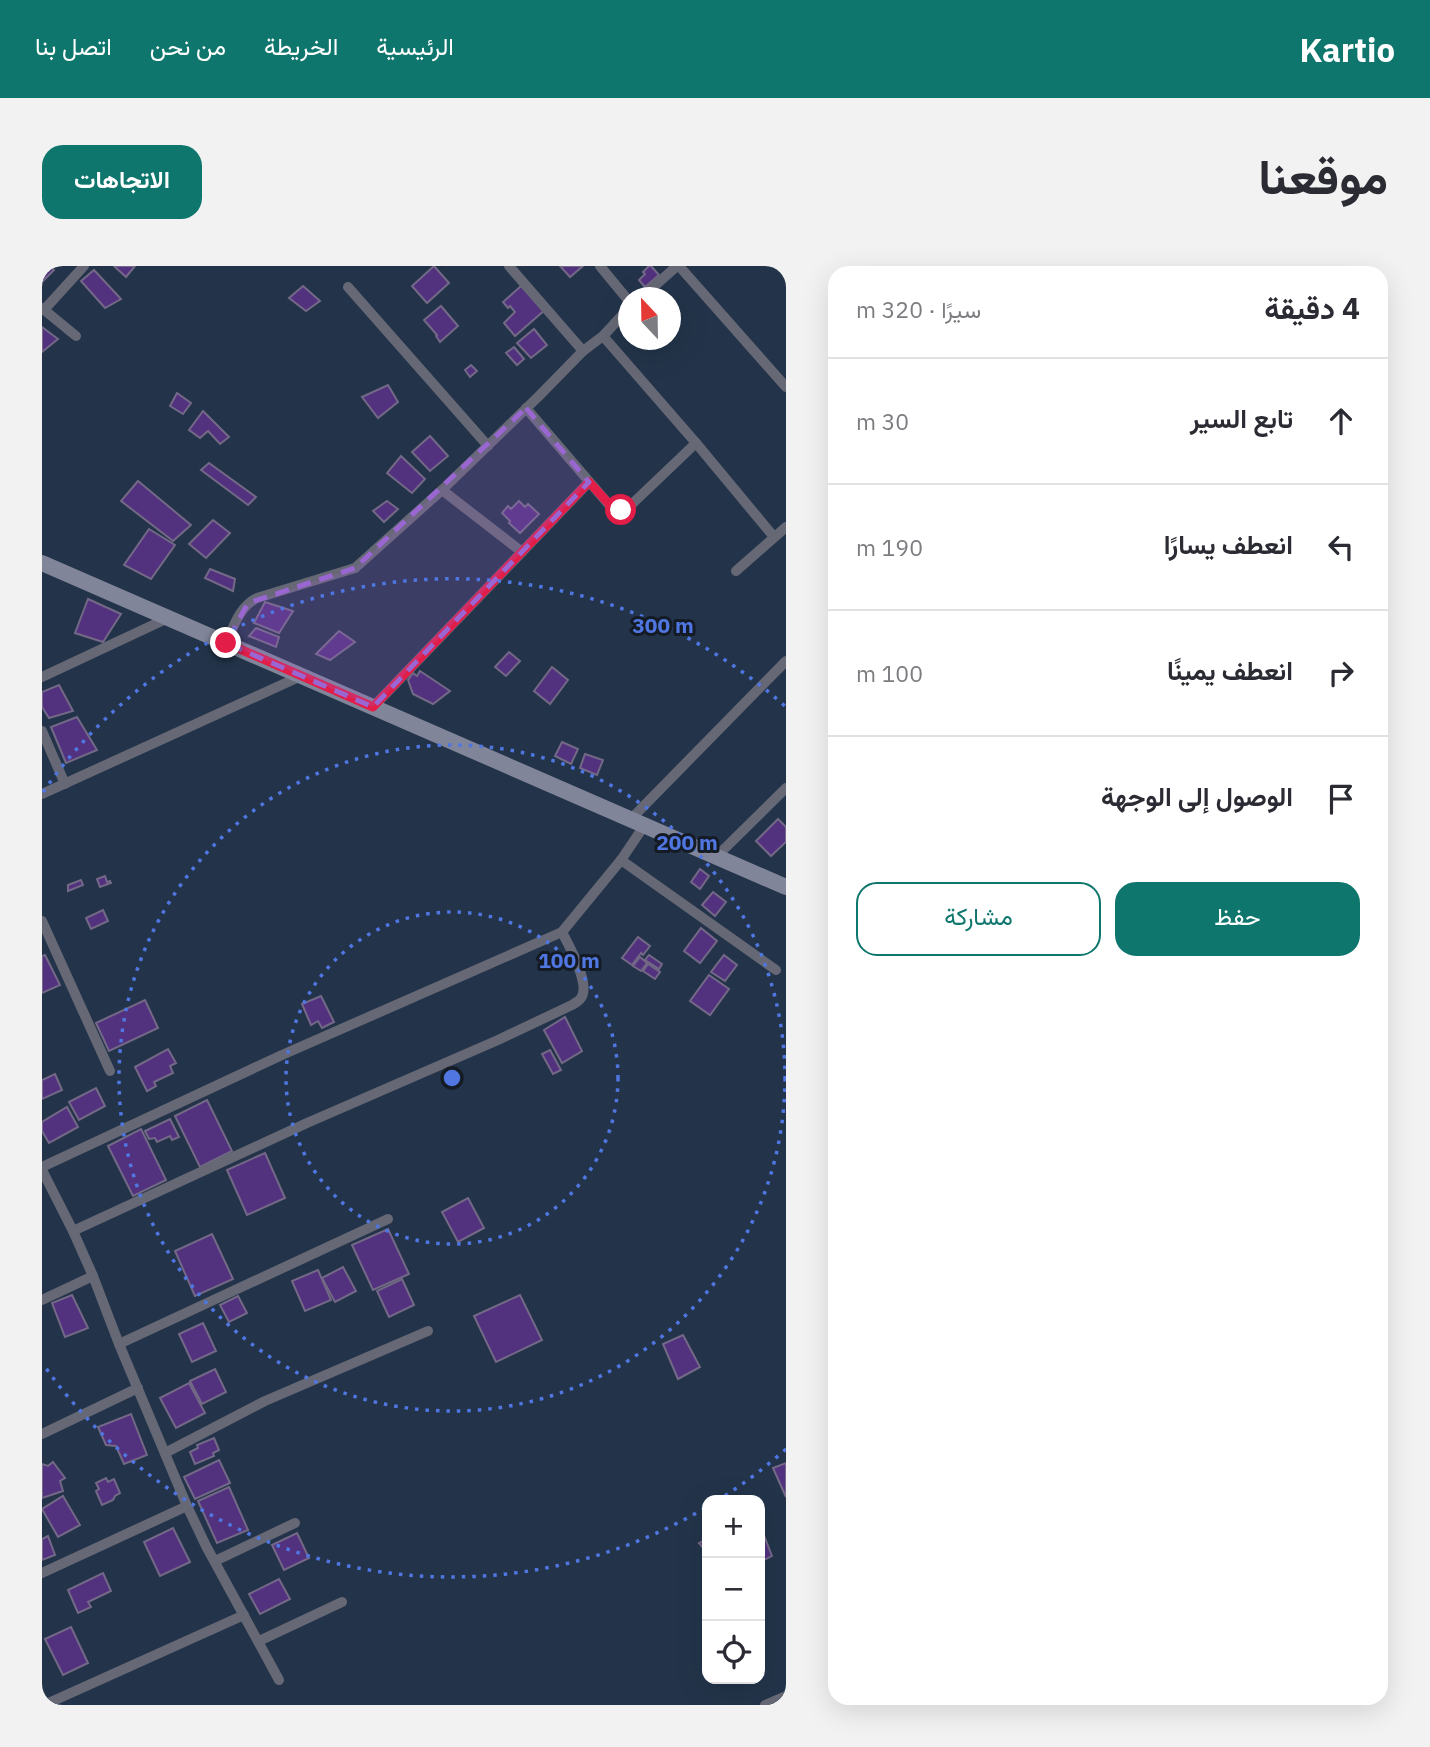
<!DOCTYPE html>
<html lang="ar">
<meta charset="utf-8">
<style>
:root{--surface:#fff;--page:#f2f2f3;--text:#2b2b33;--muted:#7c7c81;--line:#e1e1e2;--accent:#0f766e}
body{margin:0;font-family:"IBM Plex Sans",Vazirmatn,sans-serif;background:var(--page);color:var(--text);direction:rtl}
.controls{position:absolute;right:21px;bottom:21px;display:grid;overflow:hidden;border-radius:14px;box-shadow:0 7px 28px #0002}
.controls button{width:63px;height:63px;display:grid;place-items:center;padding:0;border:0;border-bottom:2px solid var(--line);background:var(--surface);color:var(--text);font:35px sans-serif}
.compass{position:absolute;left:576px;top:21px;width:63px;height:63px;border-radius:50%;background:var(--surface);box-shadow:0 7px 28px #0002;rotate:338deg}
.stop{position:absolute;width:21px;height:21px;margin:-16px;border:5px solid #e11d48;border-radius:50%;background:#fff}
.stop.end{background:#e11d48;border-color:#fff;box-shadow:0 2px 7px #0008}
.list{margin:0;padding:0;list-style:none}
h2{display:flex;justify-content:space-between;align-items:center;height:91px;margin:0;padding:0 28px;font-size:30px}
h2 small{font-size:23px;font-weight:400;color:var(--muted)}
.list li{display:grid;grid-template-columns:46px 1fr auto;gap:21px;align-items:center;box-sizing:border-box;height:126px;padding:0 28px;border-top:2px solid var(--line)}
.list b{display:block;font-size:26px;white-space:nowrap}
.list em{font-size:23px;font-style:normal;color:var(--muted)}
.actions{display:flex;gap:14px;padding:21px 28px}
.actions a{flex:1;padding:16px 0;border:2px solid var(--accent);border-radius:21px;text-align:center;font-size:24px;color:var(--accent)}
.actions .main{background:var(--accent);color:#fff}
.icon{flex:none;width:38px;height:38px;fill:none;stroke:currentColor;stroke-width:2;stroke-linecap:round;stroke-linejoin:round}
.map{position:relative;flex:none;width:744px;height:1439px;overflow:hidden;direction:ltr;border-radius:21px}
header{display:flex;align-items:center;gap:42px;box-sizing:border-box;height:98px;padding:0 35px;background:var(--accent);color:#fff}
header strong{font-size:33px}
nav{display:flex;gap:38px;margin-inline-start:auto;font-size:24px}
.intro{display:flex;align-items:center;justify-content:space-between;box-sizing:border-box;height:168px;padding:0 42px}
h1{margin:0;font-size:49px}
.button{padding:18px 32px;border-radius:21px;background:var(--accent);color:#fff;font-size:24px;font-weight:700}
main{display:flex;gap:42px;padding:0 42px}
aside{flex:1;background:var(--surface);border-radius:21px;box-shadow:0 7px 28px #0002}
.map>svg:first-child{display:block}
.building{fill:#52317f;stroke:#736986;stroke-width:2}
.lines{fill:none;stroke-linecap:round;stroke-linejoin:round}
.street{stroke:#666875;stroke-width:10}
.secondary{stroke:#818599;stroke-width:16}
.route{stroke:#e11d48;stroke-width:9}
.marked{fill:#9a66d2;fill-opacity:0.2;stroke:#9a66d2;stroke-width:5;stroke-dasharray:14 9;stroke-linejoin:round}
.ring{fill:none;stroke:#4f76e1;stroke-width:3.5;stroke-dasharray:3.5 7}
.centre{fill:#4f76e1;stroke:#141b25;stroke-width:3.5}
.ring-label{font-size:21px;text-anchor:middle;font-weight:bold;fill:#4f76e1;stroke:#141b25;stroke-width:6;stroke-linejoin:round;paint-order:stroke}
</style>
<header>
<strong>Kartio</strong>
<nav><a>الرئيسية</a><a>الخريطة</a><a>من نحن</a><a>اتصل بنا</a></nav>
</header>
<div class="intro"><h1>موقعنا</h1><a class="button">الاتجاهات</a></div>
<main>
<aside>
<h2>4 دقيقة<small>سيرًا · 320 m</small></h2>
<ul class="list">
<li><svg class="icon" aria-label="ahead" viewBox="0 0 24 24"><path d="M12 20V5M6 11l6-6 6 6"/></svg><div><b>تابع السير</b></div><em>30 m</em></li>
<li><svg class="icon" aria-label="left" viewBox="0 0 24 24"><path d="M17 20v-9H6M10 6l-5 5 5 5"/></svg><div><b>انعطف يسارًا</b></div><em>190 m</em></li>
<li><svg class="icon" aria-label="right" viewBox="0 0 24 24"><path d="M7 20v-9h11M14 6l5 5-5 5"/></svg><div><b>انعطف يمينًا</b></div><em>100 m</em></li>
<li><svg class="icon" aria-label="arrive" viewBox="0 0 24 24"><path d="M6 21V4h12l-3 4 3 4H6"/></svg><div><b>الوصول إلى الوجهة</b></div></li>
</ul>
<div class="actions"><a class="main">حفظ</a><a>مشاركة</a></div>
</aside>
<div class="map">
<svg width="744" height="1439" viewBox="0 0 744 1439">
<rect width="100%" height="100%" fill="#23344a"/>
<g class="building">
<path d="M0,0H8L12,4L0,16Z"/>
<path d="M72,0H93L84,11Z"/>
<path d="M392,0L407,17L385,37L370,20Z"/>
<path d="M518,0H541L528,11Z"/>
<path d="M607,0H609L617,9L603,21L597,14L603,8L601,6Z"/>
<path d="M52,4L79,33L63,42L39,15Z"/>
<path d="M261,20L278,35L264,45L247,32Z"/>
<path d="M479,20L504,43L473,70L462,57L473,46L468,40L466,42L461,36Z"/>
<path d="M399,40L416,60L398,76L394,70L395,69L382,54Z"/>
<path d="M0,61L16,73L0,86Z"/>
<path d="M492,63L505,79L489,92L475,77Z"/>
<path d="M472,81L482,93L475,99L464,87Z"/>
<path d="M429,99L435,105L428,111L423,104Z"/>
<path d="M346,119L356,136L336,152L320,131Z"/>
<path d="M135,127L149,137L141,148L128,140Z"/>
<path d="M161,145L187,171L178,178L166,165L158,172L147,164Z"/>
<path d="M388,170L406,190L388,205L370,186Z"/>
<path d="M359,190L383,213L370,227L345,207Z"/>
<path d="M167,197L214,231L206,239L159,204Z"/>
<path d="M96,215L149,259L131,275L79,235Z"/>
<path d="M345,235L356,243L342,256L331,245Z"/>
<path d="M477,235L483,241L486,238L497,248L478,267L467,257L468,255L460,247L466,240L469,243Z"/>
<path d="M171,254L188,267L164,292L147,278Z"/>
<path d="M107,263L133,279L109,313L82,299Z"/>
<path d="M168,303L193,313L191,325L163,312Z"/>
<path d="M46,333L79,348L61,376L33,367Z"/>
<path d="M223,336L251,345L237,367L212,357Z"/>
<path d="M214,362L237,371L234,381L207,370Z"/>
<path d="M297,365L313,376L288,394L274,388Z"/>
<path d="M467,386L478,395L464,410L453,401Z"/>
<path d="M510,401L526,414L508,438L492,425Z"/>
<path d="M378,405L408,425L391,438L371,428L366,414L371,407L375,410Z"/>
<path d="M17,419L31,445L7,452L0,441V426Z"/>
<path d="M35,451L55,484L24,497L9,461Z"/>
<path d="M520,476L536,483L529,498L513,490Z"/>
<path d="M543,488L561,494L555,509L538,502Z"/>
<path d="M736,553L744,561V576L729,590L714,575Z"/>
<path d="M658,603L667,610L658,623L649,616Z"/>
<path d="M63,610L65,616L68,615L69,617L58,621L55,613Z"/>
<path d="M39,614L41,619L26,625V619Z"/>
<path d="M671,626L684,636L673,650L660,639Z"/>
<path d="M61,644L66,655L49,663L44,652Z"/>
<path d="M659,662L675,675L658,697L642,685Z"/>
<path d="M596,671L608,680L601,689L599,687L590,699L580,692Z"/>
<path d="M3,689L18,719L0,727V690Z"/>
<path d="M607,689L620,698L617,703L603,694Z"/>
<path d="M682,689L695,699L683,715L669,706Z"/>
<path d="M598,691L605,697L599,705L591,700Z"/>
<path d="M606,698L618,706L613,713L601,705Z"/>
<path d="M667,709L687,723L668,749L648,735Z"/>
<path d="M279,730L292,756L280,762L276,755L269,759L260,738Z"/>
<path d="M103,734L116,762L67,785L54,757Z"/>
<path d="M523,751L540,785L520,797L502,764Z"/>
<path d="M126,783L134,797L128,800L131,807L112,816L114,820L105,825L93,801Z"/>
<path d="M508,784L519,804L511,808L500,788Z"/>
<path d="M13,808L20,824L0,833V814Z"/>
<path d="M54,822L63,840L37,854L27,836Z"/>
<path d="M165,834L190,885L158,901L133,850Z"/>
<path d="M25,841L36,861L7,877L0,865V856Z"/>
<path d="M128,853L137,871L130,874L128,870L115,876L113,872L107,873L103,865Z"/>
<path d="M99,863L124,914L91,930L66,880Z"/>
<path d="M223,887L243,932L205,949L185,904Z"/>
<path d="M426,932L442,962L416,976L400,946Z"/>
<path d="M346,963L367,1008L331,1024L310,979Z"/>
<path d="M170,968L191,1013L153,1030L133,985Z"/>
<path d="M301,1001L314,1025L293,1036L280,1012Z"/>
<path d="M276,1004L289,1034L263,1045L250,1015Z"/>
<path d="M360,1013L372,1039L347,1051L335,1025Z"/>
<path d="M30,1029L46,1062L23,1071L10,1037Z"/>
<path d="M478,1029L500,1074L454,1096L432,1050Z"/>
<path d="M196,1030L205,1047L187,1056L178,1039Z"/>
<path d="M161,1057L174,1085L150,1096L137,1068Z"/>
<path d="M641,1069L658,1101L636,1113L621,1078Z"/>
<path d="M173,1103L184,1126L160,1138L148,1115Z"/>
<path d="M147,1117L163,1147L134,1162L118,1132Z"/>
<path d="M89,1148L105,1189L82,1198L74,1180L64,1179L56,1161Z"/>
<path d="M172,1172L177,1184L171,1187L172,1190L153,1198L148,1186L156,1182L155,1179Z"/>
<path d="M177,1194L188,1217L153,1233L142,1211Z"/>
<path d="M11,1196L23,1212L18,1215L21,1225L0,1232V1198L6,1200Z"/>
<path d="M744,1197V1231L731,1202Z"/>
<path d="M64,1212L66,1216L72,1213L78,1227L73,1230L71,1234L60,1239L54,1225L57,1223L54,1217Z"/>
<path d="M187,1221L206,1264L175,1277L156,1235Z"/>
<path d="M21,1230L38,1259L16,1271L0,1243Z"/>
<path d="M718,1259L730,1290L718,1296Z"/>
<path d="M131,1262L148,1296L118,1310L102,1276Z"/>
<path d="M255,1267L267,1292L242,1304L230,1279Z"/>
<path d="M6,1270L13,1289L0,1294V1273Z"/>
<path d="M665,1273V1287L657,1277Z"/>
<path d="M61,1307L69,1325L46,1336L49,1341L36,1347L26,1324Z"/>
<path d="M237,1313L248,1333L218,1348L207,1328Z"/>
<path d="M29,1361L46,1397L21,1409L3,1373Z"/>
</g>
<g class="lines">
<g class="street">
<path d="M467,0L541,85"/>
<path d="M558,0L586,34"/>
<path d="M637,0L744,121"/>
<path d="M306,21L446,180"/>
<path d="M599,32L635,0"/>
<path d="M0,42L34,70"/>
<path d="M2,44L42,0"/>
<path d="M561,70L654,177L732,271"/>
<path d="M484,142L569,241L578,244L590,238L654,177"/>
<path d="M400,224L480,286L547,216"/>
<path d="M694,305L744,261"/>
<path d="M184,377C192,360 197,341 215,332L313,302L400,224L496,131L541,85L561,70L586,43"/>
<path d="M0,411L126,352"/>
<path d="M331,441L480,286"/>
<path d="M0,465L23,518"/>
<path d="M0,528L259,410"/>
<path d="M588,554L744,395"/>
<path d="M674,591L744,522"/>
<path d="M579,594L734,704"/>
<path d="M0,655L68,805"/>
<path d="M0,901L240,789L520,666"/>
<path d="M0,904L31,965L51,1010L77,1078L145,1240L164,1280L237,1414"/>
<path d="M31,965L265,857L456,774L530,739C532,738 538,734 539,732C549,718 527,680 520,666L579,594L602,560"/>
<path d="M0,1034L51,1010"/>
<path d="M77,1078L346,953"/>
<path d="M0,1168L96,1122"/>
<path d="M123,1187L223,1135L386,1065"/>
<path d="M173,1295L253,1257"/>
<path d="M0,1307L145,1240"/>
<path d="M217,1375L300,1336"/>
<path d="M2,1439L202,1349"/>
<path d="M723,1439L744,1430"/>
</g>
<path class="secondary" d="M0,297L744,621"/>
</g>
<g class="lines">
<path class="route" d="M184,377L331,441L547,216L569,240L579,244"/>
</g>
<path class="marked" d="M484,142L547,216L331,441L184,377L206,337L313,302Z"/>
<g class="ring">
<circle cx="410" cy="812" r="166"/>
<circle cx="410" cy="812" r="333"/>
<path d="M744 1183A499 499 0 0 1 678 1233M663 1242A499 499 0 0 1 1 1098M1 526A499 499 0 0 1 744 441"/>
</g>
<circle cx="410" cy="812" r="10" class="centre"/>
<g class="ring-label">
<text x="621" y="367">300 m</text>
<text x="645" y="584">200 m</text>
<text x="527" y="702">100 m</text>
</g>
</svg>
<div class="controls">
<button>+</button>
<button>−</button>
<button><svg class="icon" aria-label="locate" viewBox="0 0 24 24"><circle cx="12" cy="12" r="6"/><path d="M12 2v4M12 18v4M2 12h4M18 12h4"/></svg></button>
</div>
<svg class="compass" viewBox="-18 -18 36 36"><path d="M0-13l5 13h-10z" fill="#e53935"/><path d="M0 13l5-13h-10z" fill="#7c7c81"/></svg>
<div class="stop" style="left:579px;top:244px"></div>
<div class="stop end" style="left:184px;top:377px"></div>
</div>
</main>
